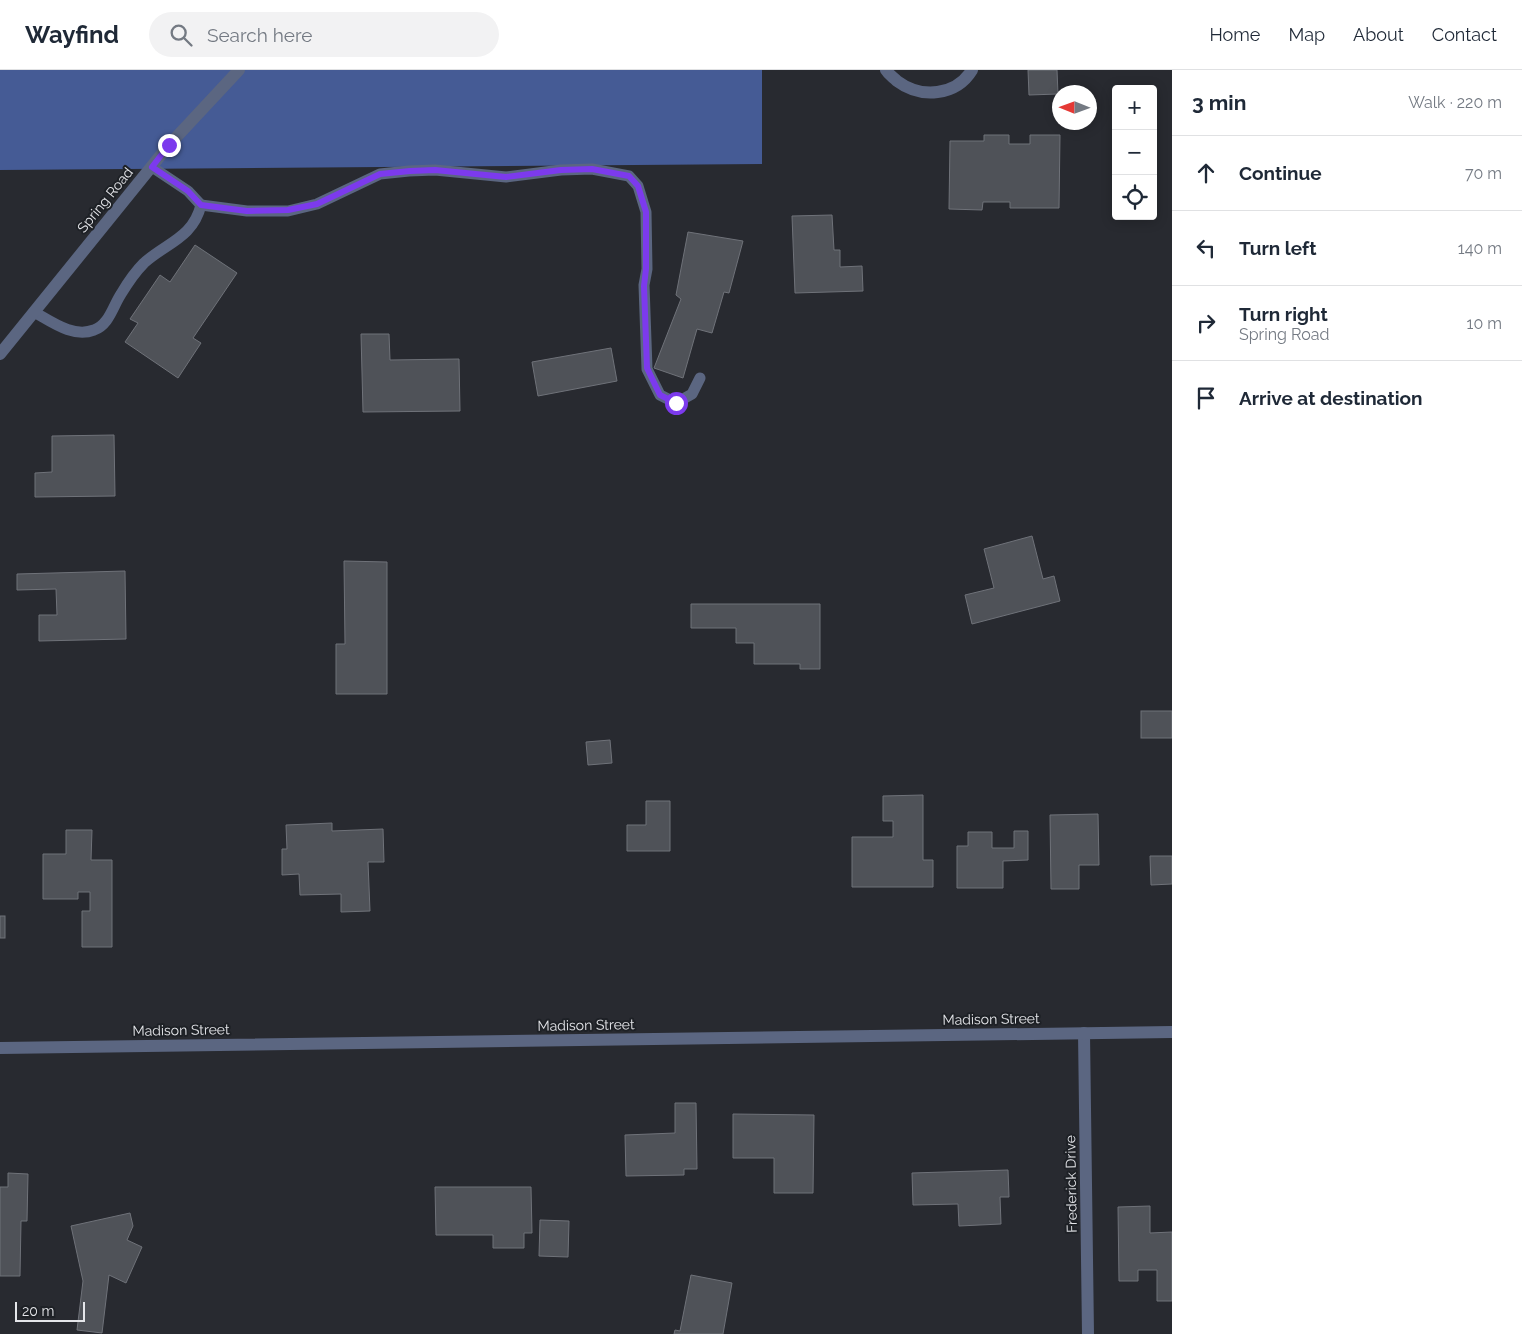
<!DOCTYPE html>
<meta charset="utf-8">
<style>
:root{--surface:#fff;--page:#f2f2f3;--text:#1f2937;--muted:#747a83;--line:#e0e1e3}
body{margin:0;font-family:Raleway,sans-serif;background:var(--page);color:var(--text)}
.controls{position:absolute;right:15px;top:15px;display:grid;overflow:hidden;border-radius:5px;box-shadow:0 2px 12px #0003}
.controls button{width:45px;height:45px;display:grid;place-items:center;padding:0;border:0;border-bottom:1px solid var(--line);background:var(--surface);color:var(--text);font:25px sans-serif}
.compass{position:absolute;left:1052px;top:15px;width:45px;height:45px;border-radius:50%;background:var(--surface);box-shadow:0 2px 12px #0003;rotate:271deg}
.scale{position:absolute;left:15px;bottom:12px;width:70px;box-sizing:border-box;padding-left:5px;border:2px solid #e5e6ea;border-top:0;font-size:14px;line-height:18px;white-space:nowrap;color:#e5e6ea;-webkit-text-stroke:4px #1e2126;paint-order:stroke}
.stop{position:absolute;width:15px;height:15px;margin:-11px;border:4px solid #7c3aed;border-radius:50%;background:#fff}
.stop.end{background:#7c3aed;border-color:#fff;box-shadow:0 1px 5px #0008}
.list{margin:0;padding:0;list-style:none}
h2{display:flex;justify-content:space-between;align-items:center;height:65px;margin:0;padding:0 20px;font-size:21px}
h2 small{font-size:16px;font-weight:400;color:var(--muted)}
.list li{display:grid;grid-template-columns:32px 1fr auto;gap:15px;align-items:center;box-sizing:border-box;height:75px;padding:0 20px;border-top:1px solid var(--line)}
.list b{display:block;font-size:19px;white-space:nowrap}
.list p{margin:0;font-size:16px;white-space:nowrap;color:var(--muted)}
.list em{font-size:16px;font-style:normal;color:var(--muted)}
.icon{flex:none;width:28px;height:28px;fill:none;stroke:currentColor;stroke-width:2;stroke-linecap:round;stroke-linejoin:round}
.map{position:relative;flex:none;width:1172px;height:1264px;overflow:hidden}
header{display:flex;align-items:center;gap:30px;box-sizing:border-box;height:70px;padding:0 25px;background:var(--surface);border-bottom:1px solid var(--line)}
header strong{font-size:24px}
nav{display:flex;gap:28px;margin-inline-start:auto;font-size:18px}
.search{width:350px;height:45px;background:var(--page);display:flex;align-items:center;gap:12px;box-sizing:border-box;padding:0 18px;border-radius:28px;color:var(--muted);font-size:19px}
main{display:flex}
aside{flex:1;background:var(--surface)}
.map>svg:first-child{display:block}
.forest{fill:#455b95}
.building{fill:#4f5258;stroke:#6f7279}
.lines{fill:none;stroke-linecap:round;stroke-linejoin:round}
.service{stroke:#5b6681;stroke-width:11}
.minor{stroke:#5b6681;stroke-width:12}
.tertiary{stroke:#5b6681;stroke-width:12}
.route{stroke:#7c3aed;stroke-width:6}
.labels{text-anchor:middle;stroke-width:4;stroke-linejoin:round;paint-order:stroke}
.street-label{font-size:14px;fill:#e5e6ea;stroke:#1e2126}
</style>
<header>
<strong>Wayfind</strong>
<div class="search"><svg class="icon" aria-label="search" viewBox="0 0 24 24"><circle cx="10" cy="10" r="6"/><path d="M15 15l6 6"/></svg>Search here</div>
<nav><a>Home</a><a>Map</a><a>About</a><a>Contact</a></nav>
</header>
<main>
<div class="map">
<svg width="1172" height="1264" viewBox="0 0 1172 1264">
<rect width="100%" height="100%" fill="#282a30"/>
<path class="forest" d="M0,0H762V94L0,100Z"/>
<g class="building">
<path d="M1028,0H1057L1058,24L1029,25Z"/>
<path d="M984,65H1009V74H1030V65H1060L1059,138H1010V132H983L982,140L949,139L950,71H984Z"/>
<path d="M832,145L834,180H840V197L862,196L863,221L795,223L792,146Z"/>
<path d="M688,162L743,171L729,223L724,222L712,263L697,259L683,308L654,298L681,229L676,225Z"/>
<path d="M195,175L237,203L193,268L201,273L178,308L125,272L138,253L130,249L160,205L170,212Z"/>
<path d="M361,264H389L390,290L459,289L460,341L363,342Z"/>
<path d="M611,278L617,311L538,326L532,292Z"/>
<path d="M114,365L115,426L35,427V403L52,402V366Z"/>
<path d="M1032,466L1043,509L1054,506L1060,531L972,554L965,525L994,518L984,479Z"/>
<path d="M344,491L387,492V624H336V574H345Z"/>
<path d="M125,501L126,569L39,571V545H57L56,519L17,520V504Z"/>
<path d="M691,534H820V599H800V594H754V573H736V558H691Z"/>
<rect x="1141" y="641" width="31" height="27"/>
<path d="M610,670L612,693L588,695L586,672Z"/>
<path d="M923,725V790H933V817H852V767H893V751H883V726Z"/>
<path d="M646,731H670V781H627V755H646Z"/>
<path d="M1098,744L1099,795H1079V819H1051L1050,745Z"/>
<path d="M332,753V761L383,759L384,792H368L370,841L341,842V824L300,825L299,804L282,805V779H287L286,755Z"/>
<path d="M66,760H92L91,790H112V877H82V841H90V822H78V829H43V784H66Z"/>
<path d="M1014,761H1028V790L1003,791V818H957V776H968V762H992V778H1014Z"/>
<path d="M1150,786H1172V814L1151,815Z"/>
<rect x="0" y="846" width="5" height="22"/>
<path d="M675,1033H696L697,1099H684V1105L626,1106L625,1065L675,1063Z"/>
<path d="M733,1044L814,1045L813,1123H774V1088H733Z"/>
<path d="M1008,1100L1009,1127H1000L1001,1154L959,1156L958,1134L913,1135L912,1103Z"/>
<path d="M8,1103L28,1104L27,1151H21L20,1206H0V1117H8Z"/>
<path d="M435,1117H531L532,1163H524V1178H493V1165H436Z"/>
<path d="M1150,1136V1163L1172,1162V1231H1157V1200H1138V1211H1119L1118,1137Z"/>
<path d="M130,1143L133,1156L127,1170L142,1177L126,1213L109,1205L102,1263L77,1260L83,1211L71,1156Z"/>
<path d="M540,1150L569,1151L568,1187L539,1186Z"/>
<path d="M691,1205L732,1213L723,1264H674L675,1260L680,1261Z"/>
</g>
<g class="lines">
<g class="service">
<path d="M201,135L247,141H288L317,134L380,104L409,101L435,100L506,107L561,100L592,99L629,106L638,116L646,142L647,199L644,215L647,299L660,325L676,333L692,324L700,308"/>
<path d="M34,242C52,252 73,268 94,260C109,255 113,236 121,224C127,214 135,202 144,193C166,173 193,168 201,135L188,121L152,97"/>
</g>
<g class="minor">
<path d="M886,0C889,5 893,7 897,11C921,29 956,26 972,0"/>
<path d="M1084,963L1088,1264"/>
<path d="M0,978L1172,962"/>
</g>
<path class="tertiary" d="M0,284L169,75L239,0"/>
</g>
<g class="lines">
<path class="route" d="M169,75L152,97L188,121L201,135L247,141L288,140L317,134L380,104L410,101L435,100L506,107L561,100L592,99L629,106L638,116L646,142V199L644,216L647,298L660,325L676,333"/>
</g>
<g class="labels">
<g class="street-label">
<text transform="translate(105 130) rotate(-51)" y="5">Spring Road</text>
<text transform="translate(991 949) rotate(-1)" y="5">Madison Street</text>
<text transform="translate(586 955) rotate(-1)" y="5">Madison Street</text>
<text transform="translate(181 960) rotate(-1)" y="5">Madison Street</text>
<text transform="translate(1071 1114) rotate(-91)" y="5">Frederick Drive</text>
</g>
</g>
</svg>
<div class="controls">
<button>+</button>
<button>−</button>
<button><svg class="icon" aria-label="locate" viewBox="0 0 24 24"><circle cx="12" cy="12" r="6"/><path d="M12 2v4M12 18v4M2 12h4M18 12h4"/></svg></button>
</div>
<svg class="compass" viewBox="-18 -18 36 36"><path d="M0-13l5 13h-10z" fill="#e53935"/><path d="M0 13l5-13h-10z" fill="#747a83"/></svg>
<div class="scale">20 m</div>
<div class="stop" style="left:676px;top:333px"></div>
<div class="stop end" style="left:169px;top:75px"></div>
</div>
<aside>
<h2>3 min<small>Walk · 220 m</small></h2>
<ul class="list">
<li><svg class="icon" aria-label="ahead" viewBox="0 0 24 24"><path d="M12 20V5M6 11l6-6 6 6"/></svg><div><b>Continue</b></div><em>70 m</em></li>
<li><svg class="icon" aria-label="left" viewBox="0 0 24 24"><path d="M17 20v-9H6M10 6l-5 5 5 5"/></svg><div><b>Turn left</b></div><em>140 m</em></li>
<li><svg class="icon" aria-label="right" viewBox="0 0 24 24"><path d="M7 20v-9h11M14 6l5 5-5 5"/></svg><div><b>Turn right</b><p>Spring Road</p></div><em>10 m</em></li>
<li><svg class="icon" aria-label="arrive" viewBox="0 0 24 24"><path d="M6 21V4h12l-3 4 3 4H6"/></svg><div><b>Arrive at destination</b></div></li>
</ul>
</aside>
</main>
